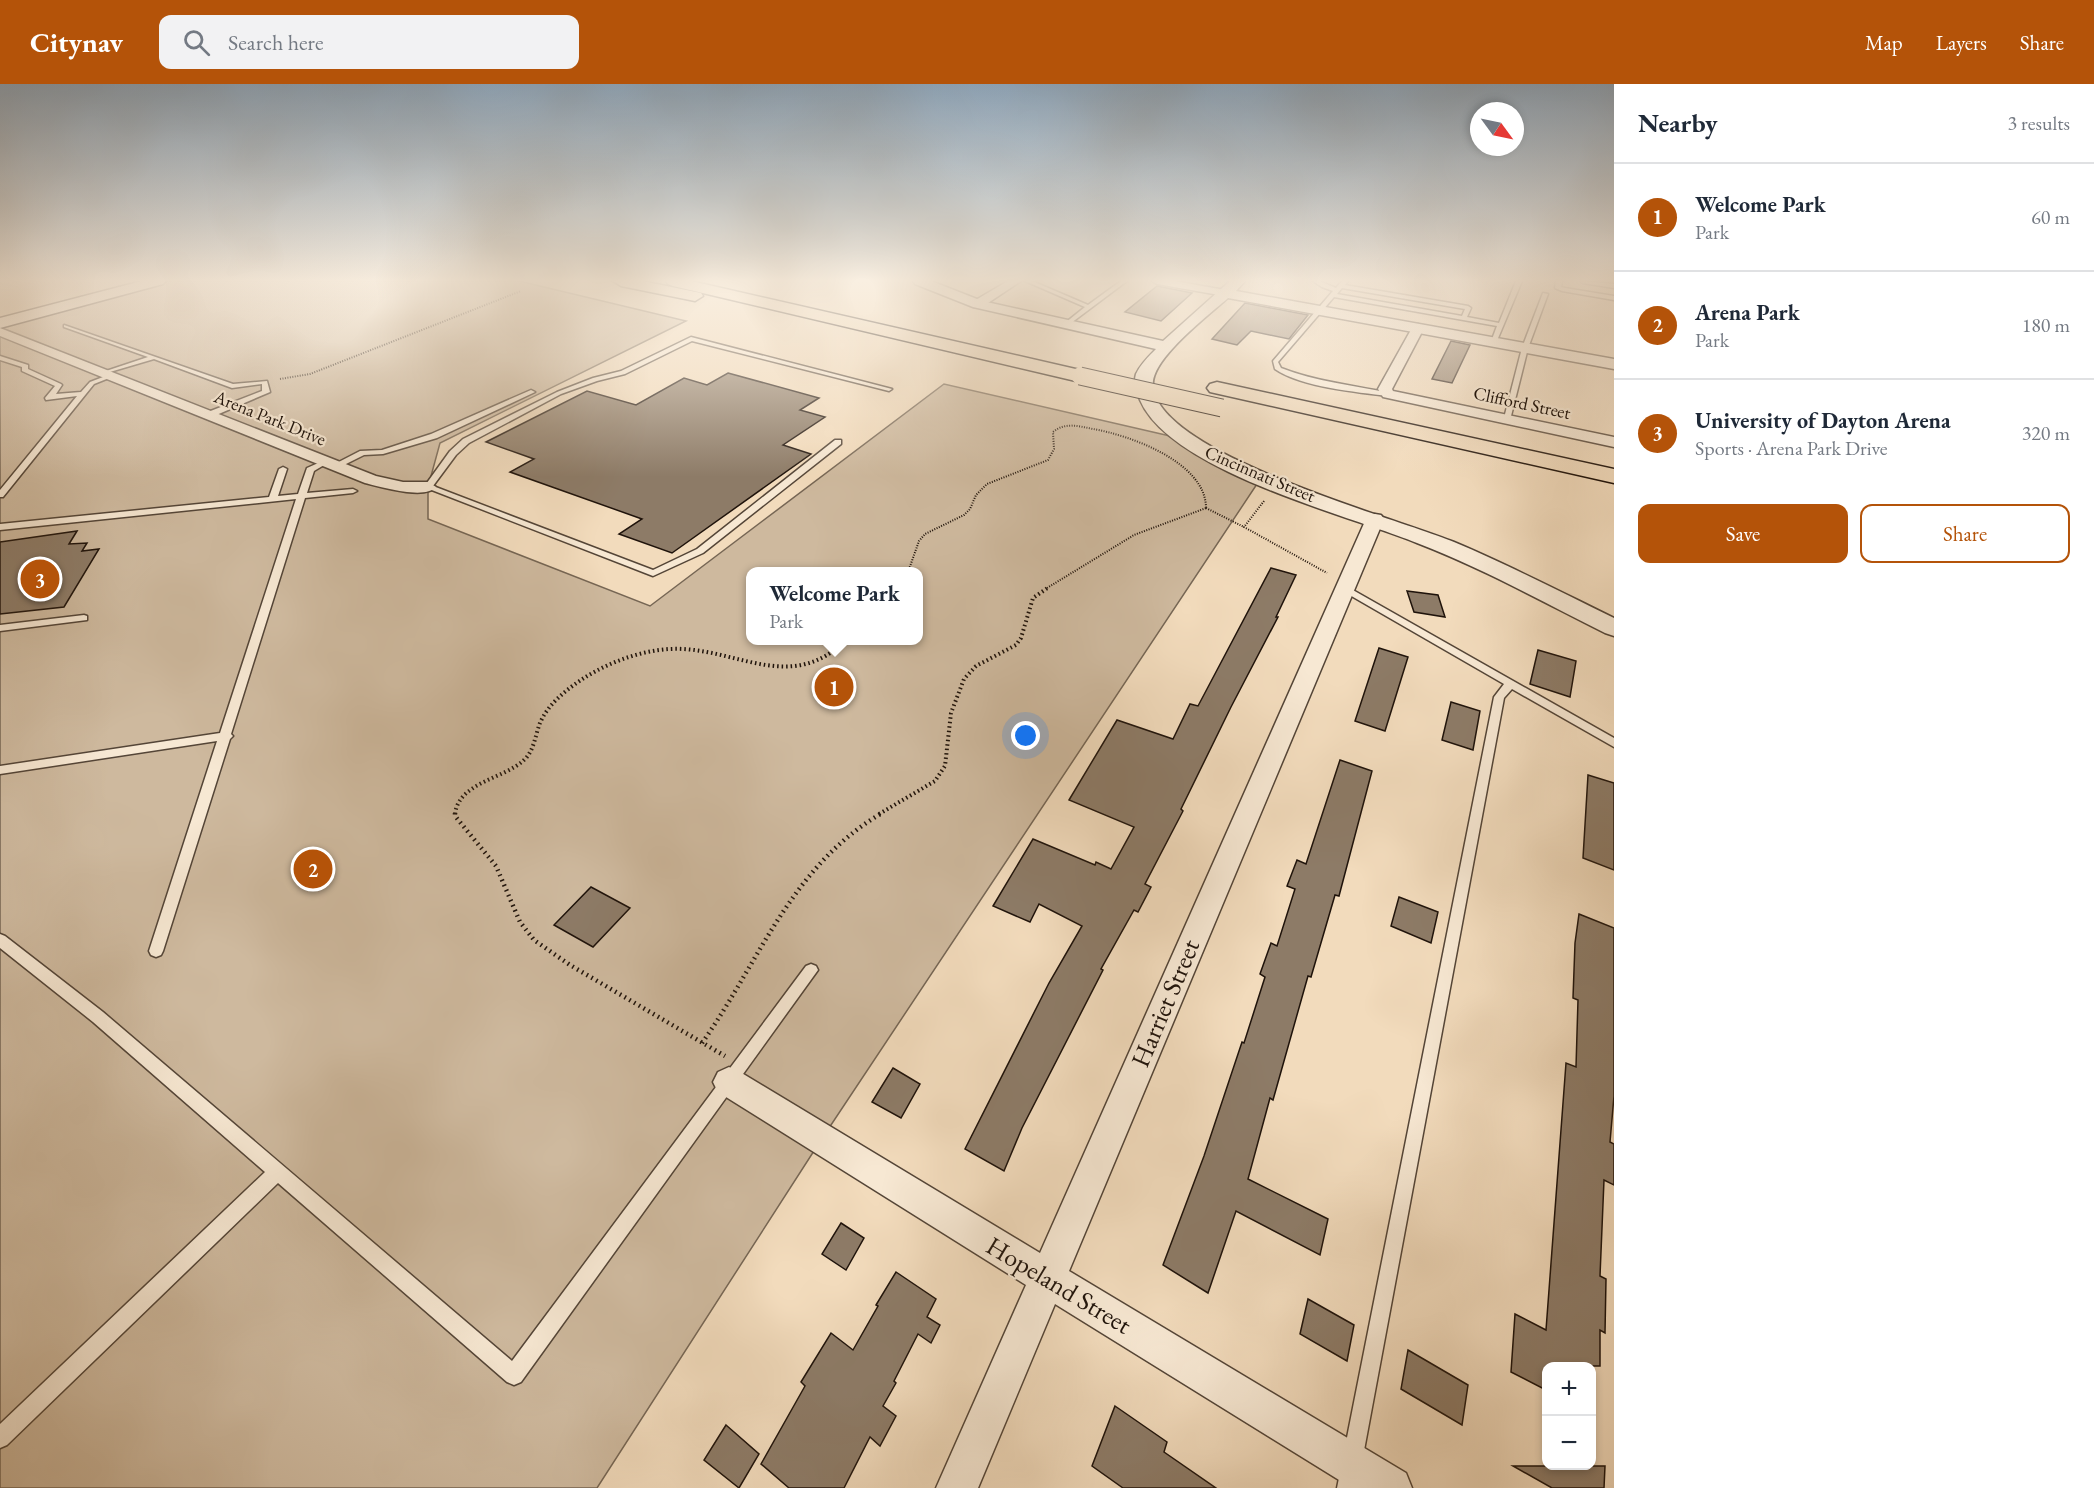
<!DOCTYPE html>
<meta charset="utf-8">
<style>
:root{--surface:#fff;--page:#f2f2f3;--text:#1f2937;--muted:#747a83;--line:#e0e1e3;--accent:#b45309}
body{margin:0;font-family:"EB Garamond",serif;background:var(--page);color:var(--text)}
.controls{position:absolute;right:18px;bottom:18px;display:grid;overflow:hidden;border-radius:12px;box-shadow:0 3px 9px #0003}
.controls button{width:54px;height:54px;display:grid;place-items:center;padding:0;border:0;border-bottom:2px solid var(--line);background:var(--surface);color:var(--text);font:30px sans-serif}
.compass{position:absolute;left:1470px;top:18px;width:54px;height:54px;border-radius:50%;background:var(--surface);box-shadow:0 3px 9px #0003;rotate:123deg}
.you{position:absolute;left:1026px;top:652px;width:21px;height:21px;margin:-15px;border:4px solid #fff;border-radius:50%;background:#1a73e8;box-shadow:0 0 0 9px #1a73e833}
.badge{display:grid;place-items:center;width:39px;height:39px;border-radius:50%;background:var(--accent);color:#fff;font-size:20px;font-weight:700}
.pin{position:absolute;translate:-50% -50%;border:3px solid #fff;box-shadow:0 2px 6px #0006}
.popup{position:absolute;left:746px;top:483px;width:177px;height:78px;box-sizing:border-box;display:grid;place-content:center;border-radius:12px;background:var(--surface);filter:drop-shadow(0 2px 4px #0005);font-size:20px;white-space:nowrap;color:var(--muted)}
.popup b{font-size:22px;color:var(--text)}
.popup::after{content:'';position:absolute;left:50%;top:100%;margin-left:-12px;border:12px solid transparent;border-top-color:var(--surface)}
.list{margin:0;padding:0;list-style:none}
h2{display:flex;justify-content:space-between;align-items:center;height:78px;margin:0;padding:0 24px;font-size:26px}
h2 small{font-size:20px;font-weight:400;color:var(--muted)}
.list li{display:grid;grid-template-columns:39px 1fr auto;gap:18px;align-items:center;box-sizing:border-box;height:108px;padding:0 24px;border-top:2px solid var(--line)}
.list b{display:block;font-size:22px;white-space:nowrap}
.list p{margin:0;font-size:20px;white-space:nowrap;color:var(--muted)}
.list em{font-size:20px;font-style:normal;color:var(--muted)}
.actions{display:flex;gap:12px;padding:18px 24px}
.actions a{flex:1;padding:14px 0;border:2px solid var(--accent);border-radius:12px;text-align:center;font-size:21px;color:var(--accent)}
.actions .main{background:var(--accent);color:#fff}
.icon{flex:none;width:33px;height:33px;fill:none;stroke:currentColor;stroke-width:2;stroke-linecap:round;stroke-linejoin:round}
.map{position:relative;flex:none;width:1614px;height:1404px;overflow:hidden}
header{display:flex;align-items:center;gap:36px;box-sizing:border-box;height:84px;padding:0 30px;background:var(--accent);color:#fff}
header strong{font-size:28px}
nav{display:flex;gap:33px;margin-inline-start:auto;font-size:21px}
.search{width:420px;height:54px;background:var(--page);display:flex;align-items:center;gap:15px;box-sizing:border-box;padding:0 21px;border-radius:12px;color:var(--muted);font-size:22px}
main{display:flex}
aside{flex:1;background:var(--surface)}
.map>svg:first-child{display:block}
.green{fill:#ceb99e;stroke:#766654;stroke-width:1.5;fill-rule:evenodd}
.building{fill:#8d7b67;stroke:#1f130b;stroke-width:1.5}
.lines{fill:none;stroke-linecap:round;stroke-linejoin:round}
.service-casing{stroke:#544537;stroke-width:3}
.minor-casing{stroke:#544537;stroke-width:3}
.tertiary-casing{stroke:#544537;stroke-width:3}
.secondary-casing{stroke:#1f130b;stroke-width:3}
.motorway-casing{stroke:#1f130b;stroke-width:3}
.path-far2{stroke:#1f130b;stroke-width:2;stroke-dasharray:1 1.5;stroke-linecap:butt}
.path-far1{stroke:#1f130b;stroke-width:4;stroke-dasharray:1.5 3;stroke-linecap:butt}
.path{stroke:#1f130b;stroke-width:4.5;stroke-dasharray:1.5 4;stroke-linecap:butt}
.service{fill:#f7e8d3;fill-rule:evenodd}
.minor{fill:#f7e8d3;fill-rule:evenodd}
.tertiary{fill:#f7e8d3;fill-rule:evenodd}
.secondary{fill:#f7e8d3;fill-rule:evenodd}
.motorway{fill:#f2dbbc;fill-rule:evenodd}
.motorway-bridge-casing{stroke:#1f130b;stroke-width:19;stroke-linecap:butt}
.motorway-bridge{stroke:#f2dbbc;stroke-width:17}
.labels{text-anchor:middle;stroke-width:4.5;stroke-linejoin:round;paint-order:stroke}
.far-street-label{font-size:18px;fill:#1f130b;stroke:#f7e8d3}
.near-street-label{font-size:26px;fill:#1f130b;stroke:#f7e8d3}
</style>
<header>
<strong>Citynav</strong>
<div class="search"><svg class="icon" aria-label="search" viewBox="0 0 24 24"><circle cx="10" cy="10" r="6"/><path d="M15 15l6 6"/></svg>Search here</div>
<nav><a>Map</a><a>Layers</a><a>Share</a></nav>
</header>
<main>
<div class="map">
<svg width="1614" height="1404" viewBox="0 0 1614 1404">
<rect width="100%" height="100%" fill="#f2dbbc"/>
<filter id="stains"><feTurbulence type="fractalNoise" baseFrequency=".00333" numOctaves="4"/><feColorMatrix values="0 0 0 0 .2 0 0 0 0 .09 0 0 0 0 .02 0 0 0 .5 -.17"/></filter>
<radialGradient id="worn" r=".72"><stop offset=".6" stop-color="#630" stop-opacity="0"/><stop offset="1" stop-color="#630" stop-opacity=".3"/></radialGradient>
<path class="green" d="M158,197H519L686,237L440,359L428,403V435L650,522L944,300L1183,355L1261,394L821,1056L597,1404H0V239ZM750,488H918V556H750Z"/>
<g class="building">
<path d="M1157,202L1192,209L1161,237L1125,228Z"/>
<path d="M1245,219L1308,231L1289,255L1251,247L1237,261L1212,255Z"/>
<path d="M1451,257L1470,261L1452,299L1432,295Z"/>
<path d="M728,289L819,314L800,326L825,333L783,361L811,370L672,469L619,450L642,435L510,388L534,375L486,358L587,307L636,321L684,294L707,301Z"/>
<path d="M77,447L69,460L87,459L82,467L99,465L64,523L0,530V458Z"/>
<path d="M1271,484L1296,491L1276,533H1278L1231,623L1181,725L1183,727L1145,800L1151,803L1138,828L1134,826L1101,885L1103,886L1022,1044L1004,1087L965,1065L1049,899L1082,842L1039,820L1030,838L993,822L1033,755L1095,781L1096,778L1111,785L1134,743L1069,716L1117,636L1173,655L1190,620L1198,622Z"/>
<path d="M1407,507L1438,511L1445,533L1414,528Z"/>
<path d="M1379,564L1408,573L1385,647L1355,637Z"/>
<path d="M1538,566L1576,577L1570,613L1530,600Z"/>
<path d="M1451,618L1480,627L1473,666L1442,656Z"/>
<path d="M1340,676L1372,687L1339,812L1335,811L1311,893L1308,892L1273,1016L1270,1014L1248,1095L1328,1135L1320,1171L1236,1127L1208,1209L1163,1181L1204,1072L1242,958L1244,959L1265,893L1260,890L1271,859L1277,862L1295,805L1287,802L1297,776L1306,780Z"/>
<path d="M1588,691L1614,699V786L1583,774Z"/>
<path d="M591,803L630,824L593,863L554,841Z"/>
<path d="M1399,813L1438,828L1431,859L1391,842Z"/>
<path d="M1579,830L1614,844V1012L1610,1058L1614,1060V1101L1604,1096L1600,1192L1606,1195L1605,1249L1600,1246V1282H1546V1306L1511,1288L1515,1230L1546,1246L1566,979L1576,983L1578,916L1573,914L1575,859Z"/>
<path d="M893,984L920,1000L901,1034L872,1018Z"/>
<path d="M841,1139L864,1154L846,1186L822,1170Z"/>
<path d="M896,1188L936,1215L927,1233L940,1241L931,1259L918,1250L894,1297L896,1299L883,1322L896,1332L880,1362L870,1353L844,1404H789L761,1380L805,1302L801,1298L831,1249L853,1266L878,1222L876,1221Z"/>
<path d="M1308,1215L1354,1241L1347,1277L1300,1250Z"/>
<path d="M1408,1266L1468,1301L1462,1341L1401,1305Z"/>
<path d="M1115,1322L1167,1358L1164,1368L1216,1404H1123L1092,1382Z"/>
<path d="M726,1341L759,1370L739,1404L704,1376Z"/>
<path d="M1513,1382H1605L1604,1404H1552Z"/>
</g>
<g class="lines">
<defs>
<g id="service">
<path d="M1025,197H1032L1088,221L1121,197H1127L1067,242L1065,239L1085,223Z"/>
<path d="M1313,197H1319L1336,204L1342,197H1348L1345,201L1468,222L1471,224L1467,233L1499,239L1516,197H1522L1496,259L1491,258L1497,242L1334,213L1278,278L1281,284C1317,298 1353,301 1390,309L1392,310L1388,312C1356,308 1301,303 1275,285L1273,277L1333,207L1322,203ZM1342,204L1465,225L1462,232L1337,210Z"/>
<path d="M1556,197H1562L1561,203L1565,204L1614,212V216L1562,207L1555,204Z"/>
<path d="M1580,197L1614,200V204L1583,199Z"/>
<path d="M1543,209L1548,210L1528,264L1510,336L1503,338L1522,264Z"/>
<path d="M64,241L233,300L267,297L270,308L214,332H208V328L262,307V300L232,304L154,275L103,290V288L148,273L64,243Z"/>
<path d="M691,253L892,305L889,307L692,257L625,290L597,297L561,310L469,359L456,371L433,402L653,486L697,465L835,356H841V360L703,469L653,492L424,403L450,367L463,355L557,308L593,294L621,287Z"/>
<path d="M0,272L28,281V285L61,300L62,301L56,310L81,308L90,298L111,290L114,292L94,300L3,413H0V406L77,312L46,316L45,314L55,302L22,287V283L0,276Z"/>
<path d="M531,306L535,308L533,309L437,354L383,370L364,371L338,384L331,382L360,367L382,366L431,350Z"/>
<path d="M325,376L329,378L314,387L307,409L353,405L357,407L353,409L305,414L231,650L233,652L230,655L163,867L161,871L156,873L151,871L149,867L217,657L0,690V682L220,649L296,415L0,446V440L269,413L279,385L283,383L287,385L278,412L298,410L307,384Z"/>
<path d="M1344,501L1614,654V663L1512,605L1504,614L1357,1404H1337L1494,613L1504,600L1341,506L1339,504Z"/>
<path d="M84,531L87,532V536L0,547V541Z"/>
<path d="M0,850L5,852L103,928L512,1277L806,882L811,880L816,882L818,886L521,1298L514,1301L507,1298L278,1099L7,1361L0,1364V1340L265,1088L93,938L0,864Z"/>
</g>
<g id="minor">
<path d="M1008,197H1021L982,223H974V217Z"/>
<path d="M1152,197H1174L1225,206L1231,209L1225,212L1157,200Z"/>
<path d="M1418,240L1424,244L1392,305L1393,307L1614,353V363L1383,313L1378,305L1412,244Z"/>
<path d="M0,244L376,392L403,398H428L436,403C425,416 381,403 365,399L0,252Z"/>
<path d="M1375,430L1381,431L1384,435L1069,1187L1406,1389L1412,1404H1352L1055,1220L978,1404H936L1026,1201L718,1008L713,998L718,988L729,983L740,988L1040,1169L1366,435L1369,431Z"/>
</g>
<path id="tertiary" d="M913,197H931L982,217L1163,257L1230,197H1245L1236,207L1614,275V285L1228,214C1209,231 1151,275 1153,301C1156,370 1396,434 1454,458C1509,481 1561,508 1614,534V552L1605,549C1543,518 1482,484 1417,459C1348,431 1170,387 1140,316C1137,308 1133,300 1136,290C1140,281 1149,272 1156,265L973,223L915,200Z"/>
<path id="secondary" d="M142,197H166L163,200L0,244V234Z"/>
<g id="motorway">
<path d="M613,197H642L701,209L703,212L695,217L621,202Z"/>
<path d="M666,197H691L1080,286L1087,288L1089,292L1087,296L1080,298L673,202L668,200Z"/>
<path d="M1217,298L1614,385V399L1210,308L1207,304L1210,300Z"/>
</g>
</defs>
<use href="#service" class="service-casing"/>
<use href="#minor" class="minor-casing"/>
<use href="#tertiary" class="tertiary-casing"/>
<use href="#secondary" class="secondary-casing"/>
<use href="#motorway" class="motorway-casing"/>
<g class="path-far2">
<path d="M280,295L310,290L521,207"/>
<path d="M1264,417L1244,443L1327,489"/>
<path d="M1206,424L1244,443"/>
<path d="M908,488L919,457L925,450L964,431L970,425L976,411L987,400L1048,376L1054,365L1053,348C1065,338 1078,342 1093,345C1129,351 1206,378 1206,424"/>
<path d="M1047,504L1134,451L1206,424"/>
</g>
<g class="path-far1">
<path d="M455,730C459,698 504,695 524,676C534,667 535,652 540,639C548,620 567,605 584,594C611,577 649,563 683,565C742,568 793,608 846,556"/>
<path d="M879,730L935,697L945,682L951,629L964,595L976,582L1016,561L1021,554L1033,514L1049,503"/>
</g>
<g class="path">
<path d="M455,729V732L496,782L520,838L534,856L570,881L725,972"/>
<path d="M702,959C760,877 791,782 882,729"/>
</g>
<use href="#service" class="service"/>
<use href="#minor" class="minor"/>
<use href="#tertiary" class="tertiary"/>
<use href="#secondary" class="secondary"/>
<use href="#motorway" class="motorway"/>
<defs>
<path id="motorway-bridge" d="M1080,292L1222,324"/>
</defs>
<use href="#motorway-bridge" class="motorway-bridge-casing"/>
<use href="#motorway-bridge" class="motorway-bridge"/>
</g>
<linearGradient id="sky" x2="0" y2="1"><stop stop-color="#8fa8be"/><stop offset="0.5" stop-color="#f9efe1"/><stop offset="1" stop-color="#f9efe1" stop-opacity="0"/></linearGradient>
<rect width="1614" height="393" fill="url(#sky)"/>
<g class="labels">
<g class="far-street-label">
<text transform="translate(1522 319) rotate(12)" y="6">Clifford Street</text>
<text transform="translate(270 334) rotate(22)" y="6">Arena Park Drive</text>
<text transform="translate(1260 390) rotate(23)" y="6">Cincinnati Street</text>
</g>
<g class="near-street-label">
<text transform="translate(1165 919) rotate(-67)" y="9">Harriet Street</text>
<text transform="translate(1059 1201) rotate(31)" y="9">Hopeland Street</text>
</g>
</g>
<rect width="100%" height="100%" filter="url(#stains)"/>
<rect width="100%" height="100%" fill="url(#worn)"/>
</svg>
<div class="controls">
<button>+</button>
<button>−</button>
</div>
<svg class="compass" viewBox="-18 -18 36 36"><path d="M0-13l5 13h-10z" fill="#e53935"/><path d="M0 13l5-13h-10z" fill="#747a83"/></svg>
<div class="you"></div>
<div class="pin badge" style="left:834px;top:603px">1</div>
<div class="popup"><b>Welcome Park</b>Park</div>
<div class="pin badge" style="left:313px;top:785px">2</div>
<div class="pin badge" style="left:40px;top:495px">3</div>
</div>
<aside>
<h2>Nearby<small>3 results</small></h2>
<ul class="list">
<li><span class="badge">1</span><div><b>Welcome Park</b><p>Park</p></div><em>60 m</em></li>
<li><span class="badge">2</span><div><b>Arena Park</b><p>Park</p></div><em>180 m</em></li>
<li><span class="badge">3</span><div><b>University of Dayton Arena</b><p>Sports · Arena Park Drive</p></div><em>320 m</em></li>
</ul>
<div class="actions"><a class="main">Save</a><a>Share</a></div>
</aside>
</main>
